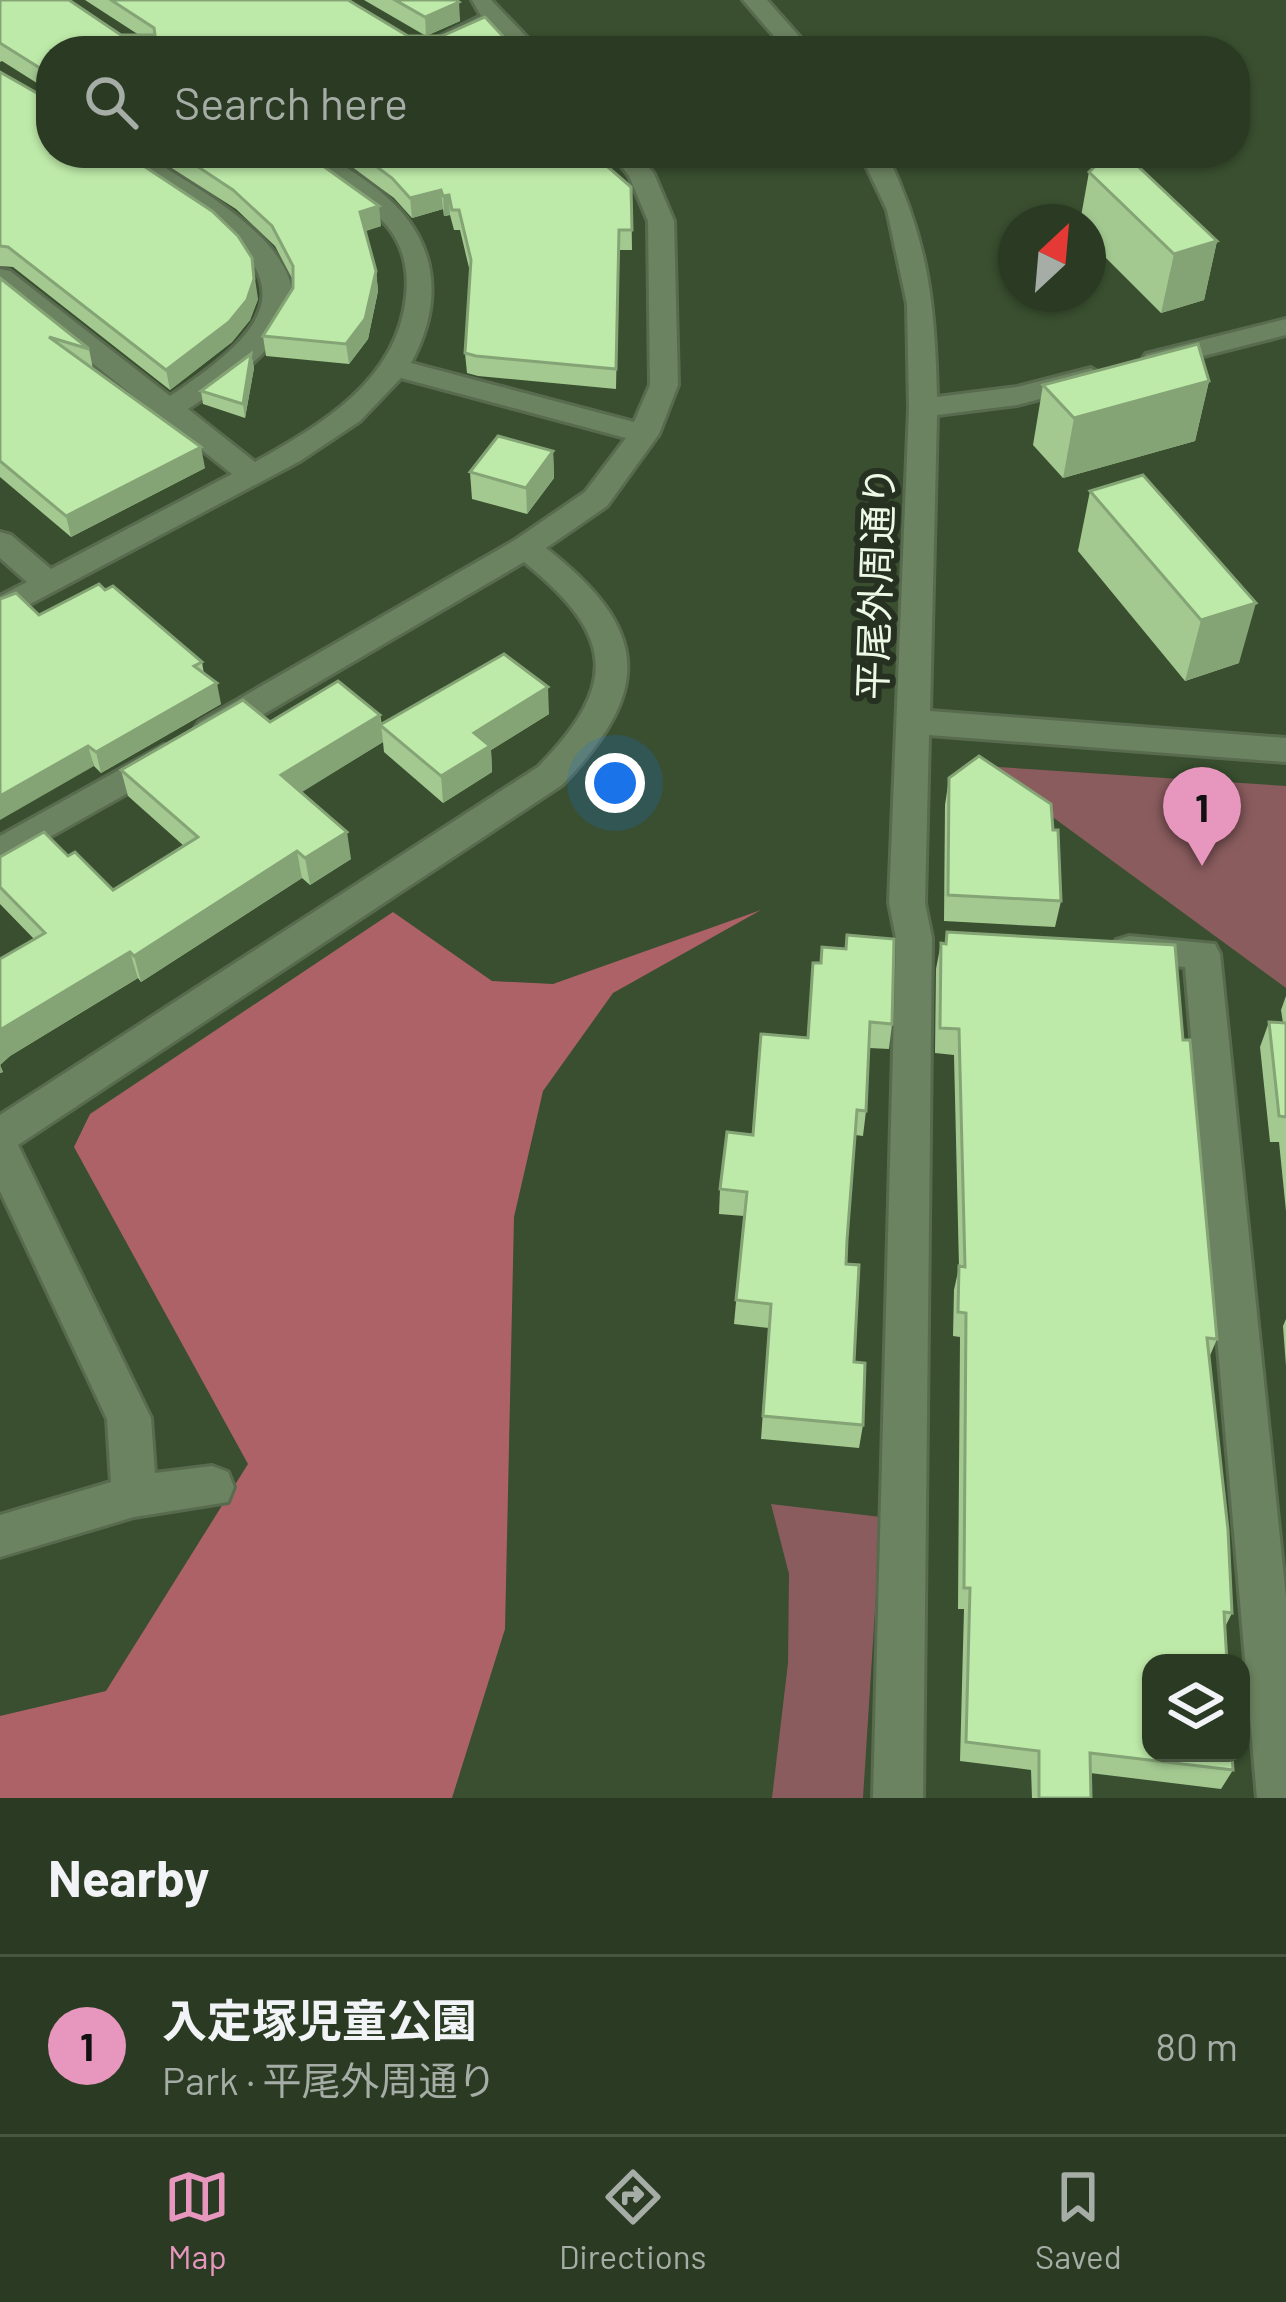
<!DOCTYPE html>
<meta charset="utf-8">
<style>
:root{--surface:#2b3b23;--page:#374630;--text:#f1f3f6;--muted:#a6ada6;--line:#475541;--accent:#e797bd}
body{margin:0;font-family:Barlow,"Noto Sans JP",sans-serif;background:var(--page);color:var(--text)}
.controls{position:absolute;right:36px;bottom:36px;display:grid;overflow:hidden;border-radius:24px;box-shadow:0 3px 9px #0004}
.controls button{width:108px;height:108px;display:grid;place-items:center;padding:0;border:0;border-bottom:3px solid var(--line);background:var(--surface);color:var(--text);font:60px sans-serif}
.compass{position:absolute;left:998px;top:204px;width:108px;height:108px;border-radius:50%;background:var(--surface);box-shadow:0 3px 9px #0004;rotate:26deg}
.you{position:absolute;left:615px;top:783px;width:42px;height:42px;margin:-30px;border:9px solid #fff;border-radius:50%;background:#1a73e8;box-shadow:0 0 0 18px #1a73e833}
.badge{display:grid;place-items:center;width:78px;height:78px;border-radius:50%;background:var(--accent);color:#111;font-size:39px;font-weight:700}
.pin{position:absolute;translate:-50% -99px;filter:drop-shadow(0 3px 6px #0008)}
.pin::after{content:'';position:absolute;top:63px;width:42px;height:36px;background:inherit;clip-path:polygon(0 0,100% 0,50% 100%)}
.list{margin:0;padding:0;list-style:none}
h2{display:flex;justify-content:space-between;align-items:center;height:156px;margin:0;padding:0 48px;font-size:51px}
h2 small{font-size:39px;font-weight:400;color:var(--muted)}
.list li{display:grid;grid-template-columns:78px 1fr auto;gap:36px;align-items:center;box-sizing:border-box;height:180px;padding:0 48px;border-top:3px solid var(--line)}
.list b{display:block;font-size:45px;white-space:nowrap}
.list p{margin:0;font-size:39px;white-space:nowrap;color:var(--muted)}
.list em{font-size:39px;font-style:normal;color:var(--muted)}
.icon{flex:none;width:66px;height:66px;fill:none;stroke:currentColor;stroke-width:2;stroke-linecap:round;stroke-linejoin:round}
.map{position:relative;flex:none;width:1286px;height:1798px;overflow:hidden}
.search{position:absolute;background:var(--surface);box-shadow:0 3px 9px #0004;left:36px;right:36px;top:36px;height:132px;display:flex;align-items:center;gap:30px;box-sizing:border-box;padding:0 42px;border-radius:48px;color:var(--muted);font-size:45px}
.sheet{height:336px;background:var(--surface)}
nav{display:flex;justify-content:space-around;align-items:center;box-sizing:border-box;height:168px;border-top:3px solid var(--line);background:var(--surface);font-size:33px;color:var(--muted)}
nav a{display:grid;justify-items:center;gap:6px}
nav .on{color:var(--accent)}
.map>svg:first-child{display:block}
.green{fill:#8a5c5e}
.forest{fill:#ad6267}
.lines{fill:none;stroke-linecap:round;stroke-linejoin:round}
.minor-casing{stroke:#596b4f;stroke-width:6}
.minor{fill:#6b8360;fill-rule:evenodd}
.wall{fill:#a3c991}
.shaded-wall{fill:#85a476}
.building{fill:#beeaa9;stroke:#85a476;stroke-width:3}
.labels{text-anchor:middle;stroke-width:12;stroke-linejoin:round;paint-order:stroke}
.street-label{font-size:39px;fill:#ebf9e5;stroke:#273122}
</style>
<div class="map">
<svg width="1286" height="1798" viewBox="0 0 1286 1798">
<rect width="100%" height="100%" fill="#394f2f"/>
<g class="green">
<path d="M983,766L1286,786V988Z"/>
<path d="M771,1504L881,1517L863,1798H772L788,1663L789,1574Z"/>
</g>
<path class="forest" d="M761,910L613,993L543,1091L514,1217L505,1629L452,1798H0V1716L106,1691L248,1464L74,1147L90,1114L393,912L492,981L553,984Z"/>
<g class="lines">
<defs>
<g id="minor">
<path d="M472,0H491L540,51H515L493,28L442,51H411L481,16Z"/>
<path d="M743,0H767L812,51H787Z"/>
<path d="M109,153C118,153 129,151 137,153C150,156 165,168 177,175C216,199 304,253 291,308C279,353 224,385 188,409L255,462C321,425 397,381 406,297C409,272 404,247 388,227C362,195 319,183 292,153C327,153 341,163 369,183C434,229 449,292 411,363L634,422L650,385L648,221L629,176L611,153H637L654,174L674,221L678,385L659,434L607,506L546,548C649,629 654,689 562,785L18,1145L151,1418L155,1473L212,1466L228,1472L234,1487L228,1502L134,1517L0,1557V1515L111,1482L107,1419L0,1191V1115L538,767C621,683 613,634 524,562L223,738H199L194,730L199,722L515,540L585,492L626,438L401,378L360,421L300,461L0,620V596L27,582L0,558V532L11,535L51,569L232,474L0,290V269L10,271L170,396C280,322 303,279 178,199C156,184 127,172 109,153Z"/>
<path d="M860,153H886C928,240 935,302 937,397L1017,387L1091,368L1105,377L1101,383L1017,405L937,415L930,711L1286,738V762L929,735L925,903L932,938L923,1798H873L896,938L889,903L909,408L907,304L887,210Z"/>
<path d="M1286,319V335L1156,368L1142,360L1146,354Z"/>
<path d="M164,745L176,748L181,757L176,766L0,865V836Z"/>
<path d="M1129,936L1215,944L1220,954L1286,1597V1798H1257L1185,967L1116,960L1111,950L1116,940Z"/>
</g>
</defs>
<use href="#minor" class="minor-casing"/>
<use href="#minor" class="minor"/>
</g>
<g class="wall">
<path d="M0,0L121,35H139L85,0H348L408,36L512,46L513,51H51V92L2,61L0,62Z"/>
<path d="M364,0H456L460,21L426,36Z"/>
<path d="M0,72L258,299L250,320L232,342L170,390L13,267L0,266Z"/>
<path d="M148,153H305L381,226L365,231L376,271L378,291L368,339L349,364L266,356L263,336L293,288V280L275,246L236,209Z"/>
<path d="M323,153H592L631,187L632,250H619L616,389L478,376L467,373L465,353L470,272L460,230H454L450,215L444,216L443,209L412,218L394,198L344,161Z"/>
<path d="M1089,172L1217,241L1204,300L1161,313L1088,240V222H1080Z"/>
<path d="M0,278L89,349L93,369L205,468L71,537L0,477Z"/>
<path d="M251,354L254,368L245,418L203,404L201,391Z"/>
<path d="M1209,381L1195,441L1063,478L1033,445L1043,385Z"/>
<path d="M553,451L554,478L527,514L472,499L470,472Z"/>
<path d="M1090,491L1239,663L1185,681L1078,551Z"/>
<path d="M39,615L202,662L204,674L221,704L101,773L94,766Z"/>
<path d="M549,714L491,750L492,772L443,803L384,752L383,742L301,792L351,859L310,885L302,878L141,982L138,978L10,1056L0,1065L3,1072L0,1073V959L34,939L0,904V857L68,856L113,890L184,846L128,796L121,770L270,722L380,715L382,725Z"/>
<path d="M949,778L1061,901L1055,927L944,921L945,805Z"/>
<path d="M947,932L1183,1040L1217,1339L1209,1358L1232,1613L1225,1627L1233,1770L1221,1789L1090,1773L1091,1798H1032L1031,1770L960,1761L964,1609H958L960,1337L953,1336L954,1290L959,1267L954,1055L935,1053L936,969L941,943H945Z"/>
<path d="M813,963L892,1024L889,1049L869,1048L866,1111L863,1136L855,1135L846,1264L854,1362L863,1425L859,1448L761,1439L769,1328L734,1324L744,1216L719,1214L720,1189L753,1135L807,1038Z"/>
<path d="M1286,996V1211L1279,1142H1270L1260,1047L1269,1022L1283,1023L1281,1010Z"/>
<path d="M1286,1319V1366L1283,1326Z"/>
</g>
<g class="shaded-wall">
<path d="M459,2L460,21L426,36L425,17Z"/>
<path d="M441,190L443,209L412,218L410,198Z"/>
<path d="M449,195L450,215L444,216L443,196Z"/>
<path d="M379,206L381,226L363,232L360,212Z"/>
<path d="M1217,241L1204,300L1161,313L1174,254Z"/>
<path d="M252,258L258,299L250,320L232,342L170,390L166,370Z"/>
<path d="M376,271L378,291L368,339L349,364L346,344Z"/>
<path d="M251,354L254,368L245,418L243,404Z"/>
<path d="M1209,381L1195,441L1063,478L1074,418Z"/>
<path d="M201,447L205,468L71,537L66,516Z"/>
<path d="M553,451L554,478L527,514L526,488Z"/>
<path d="M1256,603L1239,663L1185,681L1201,620Z"/>
<path d="M217,683L221,704L101,773L96,752Z"/>
<path d="M548,687L549,714L491,750L492,772L443,803L441,776L474,733Z"/>
<path d="M380,715L383,742L286,802L281,775Z"/>
<path d="M88,746L94,766L0,820V796Z"/>
<path d="M347,832L351,859L310,885L305,858Z"/>
<path d="M297,851L302,878L141,982L134,956Z"/>
<path d="M130,952L138,978L10,1056L0,1065L3,1072L0,1073V1030Z"/>
</g>
<g class="building">
<path d="M0,0H69L121,35H155L154,28L111,0H348L408,36H442L485,17L512,46L491,51H51V75L0,43Z"/>
<path d="M395,0H456L459,2L425,17Z"/>
<path d="M0,72L44,97L51,94V153H124L212,211L238,236L252,258L254,279L247,300L229,322L166,370L8,247L0,246Z"/>
<path d="M177,153H305L379,206L360,212L376,271L365,319L346,344L263,336L293,288V266L272,226L233,190Z"/>
<path d="M358,153H592L631,187L632,230H619L616,369L476,356L465,353L471,260L459,210H452L449,195L443,196L441,190L410,198L392,178Z"/>
<path d="M1109,153H1124L1217,241L1174,254L1089,172Z"/>
<path d="M0,278L89,349L49,337L201,447L66,516L0,461Z"/>
<path d="M1198,344L1209,381L1074,418L1043,385Z"/>
<path d="M251,354L243,404L201,391Z"/>
<path d="M498,436L553,451L526,488L470,472Z"/>
<path d="M1143,475L1256,603L1201,620L1090,491Z"/>
<path d="M99,584L105,590L113,586L202,662L194,666L217,683L96,752L88,746L0,796V599L16,593L39,615Z"/>
<path d="M504,654L548,687L474,733L490,746L441,776L380,725Z"/>
<path d="M338,681L380,715L281,775L347,832L305,858L297,851L134,956L130,952L0,1030V959L45,933L0,887V857L44,832L68,856L75,852L113,890L198,837L121,770L243,700L270,722Z"/>
<path d="M979,756L1051,804L1053,830H1058L1061,901L948,895L949,778Z"/>
<path d="M947,932L1175,945L1183,1040H1190L1217,1339L1207,1338L1228,1530L1232,1613L1224,1612L1227,1663H1151V1753H1232L1233,1770L1090,1753L1091,1798H1039V1751L966,1742L970,1588H964L966,1313L958,1312L959,1266L965,1267L959,1029L940,1028L941,943L946,944Z"/>
<path d="M847,935L894,939L892,1024L870,1022L866,1111L857,1110L847,1240L846,1264L859,1265L854,1362L865,1363L863,1425L763,1416L771,1304L736,1300L747,1192L720,1189L727,1132L753,1135L761,1034L808,1038L813,963H821L822,947L846,949Z"/>
<path d="M1269,1022L1286,1023V1117L1279,1116Z"/>
</g>
<g class="labels">
<g class="street-label">
<text transform="translate(876 583) rotate(-88)" y="14">平尾外周通り</text>
</g>
</g>
</svg>
<div class="controls">
<button><svg class="icon" aria-label="layers" viewBox="0 0 24 24"><path d="M12 4l9 5-9 5-9-5zM3 14l9 5 9-5"/></svg></button>
</div>
<svg class="compass" viewBox="-18 -18 36 36"><path d="M0-13l5 13h-10z" fill="#e53935"/><path d="M0 13l5-13h-10z" fill="#a6ada6"/></svg>
<div class="you"></div>
<div class="pin badge" style="left:1202px;top:866px">1</div>
<div class="search"><svg class="icon" aria-label="search" viewBox="0 0 24 24"><circle cx="10" cy="10" r="6"/><path d="M15 15l6 6"/></svg>Search here</div>
</div>
<section class="sheet">
<h2>Nearby<small></small></h2>
<ul class="list">
<li><span class="badge">1</span><div><b>入定塚児童公園</b><p>Park · 平尾外周通り</p></div><em>80 m</em></li>
</ul>
</section>
<nav>
<a class="on"><svg class="icon" aria-label="map" viewBox="0 0 24 24"><path d="M3 6l6-2 6 2 6-2v14l-6 2-6-2-6 2zM9 4v14M15 6v14"/></svg>Map</a>
<a><svg class="icon" aria-label="directions" viewBox="0 0 24 24"><path d="M12 3l9 9-9 9-9-9zM9 14v-3h6M13 9l2 2-2 2"/></svg>Directions</a>
<a><svg class="icon" aria-label="saved" viewBox="0 0 24 24"><path d="M7 4h10v16l-5-4-5 4z"/></svg>Saved</a>
</nav>
